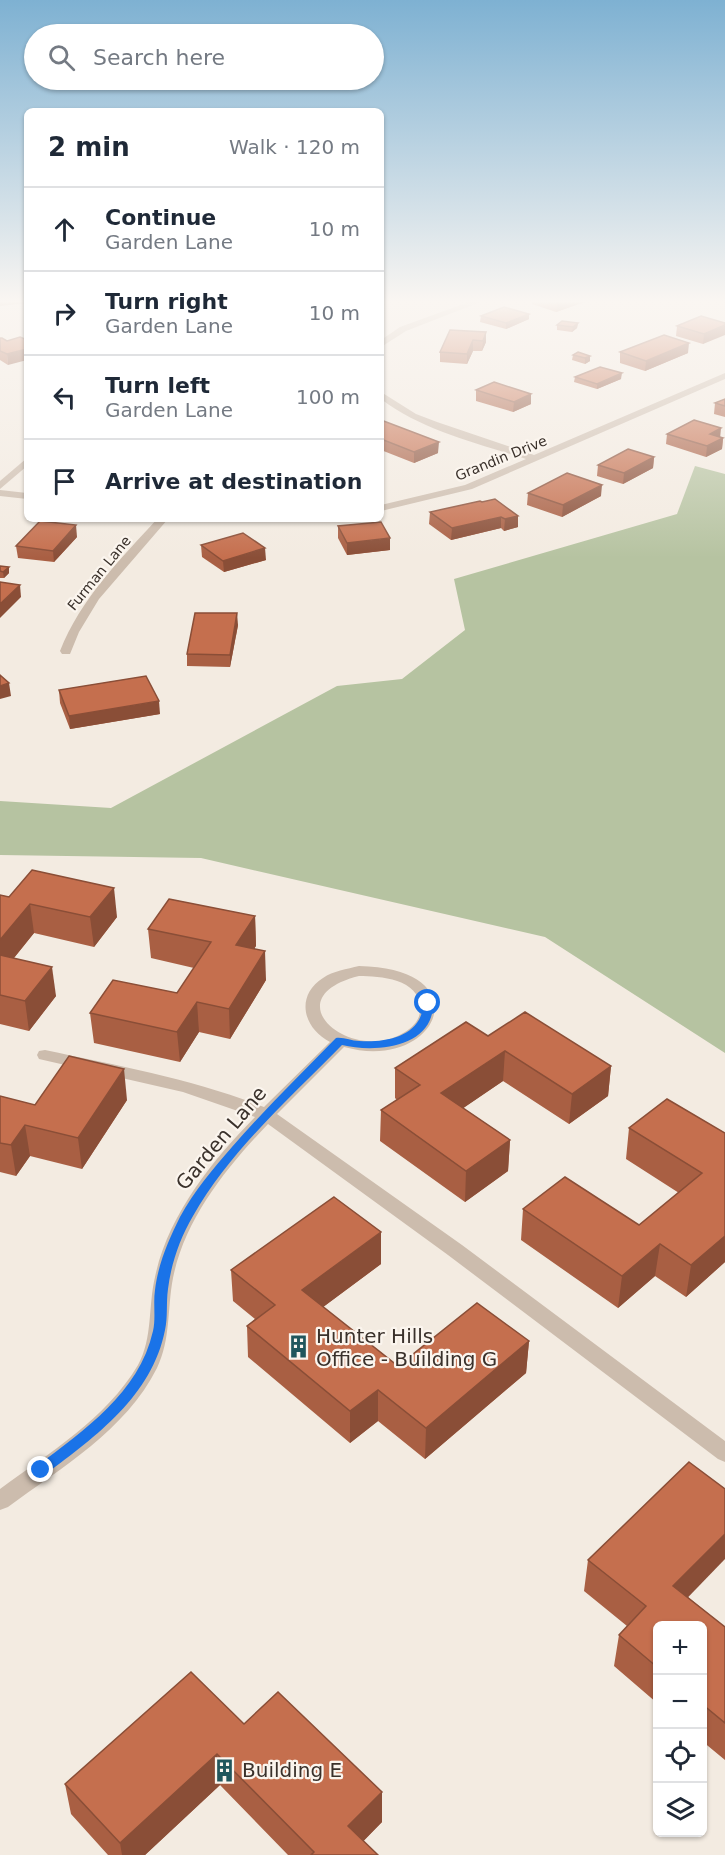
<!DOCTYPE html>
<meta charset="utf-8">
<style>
:root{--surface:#fff;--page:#f2f2f3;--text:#1f2937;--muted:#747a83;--line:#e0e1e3}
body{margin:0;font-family:"DejaVu Sans",sans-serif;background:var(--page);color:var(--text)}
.controls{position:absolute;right:18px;bottom:18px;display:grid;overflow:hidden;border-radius:9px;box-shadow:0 2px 4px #0004}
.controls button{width:54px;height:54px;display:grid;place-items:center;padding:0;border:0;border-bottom:2px solid var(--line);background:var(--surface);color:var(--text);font:30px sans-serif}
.stop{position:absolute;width:18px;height:18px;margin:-14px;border:4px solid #1a73e8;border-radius:50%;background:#fff}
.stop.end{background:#1a73e8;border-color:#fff;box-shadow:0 2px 6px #0008}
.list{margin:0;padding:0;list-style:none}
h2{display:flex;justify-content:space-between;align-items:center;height:78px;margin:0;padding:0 24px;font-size:26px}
h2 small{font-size:20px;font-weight:400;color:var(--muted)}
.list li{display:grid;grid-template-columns:39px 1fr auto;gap:18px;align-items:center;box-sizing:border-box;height:84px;padding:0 24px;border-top:2px solid var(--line)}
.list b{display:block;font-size:22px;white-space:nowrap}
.list p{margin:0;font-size:20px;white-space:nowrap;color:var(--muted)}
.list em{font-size:20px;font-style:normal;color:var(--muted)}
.icon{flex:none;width:33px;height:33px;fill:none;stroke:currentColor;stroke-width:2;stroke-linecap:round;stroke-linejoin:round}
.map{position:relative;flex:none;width:725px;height:1855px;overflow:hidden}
.search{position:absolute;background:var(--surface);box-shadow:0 2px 4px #0004;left:24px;top:24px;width:360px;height:66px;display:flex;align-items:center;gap:15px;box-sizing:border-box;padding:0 21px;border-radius:33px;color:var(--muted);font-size:22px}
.panel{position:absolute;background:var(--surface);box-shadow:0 2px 4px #0004;left:24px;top:108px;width:360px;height:414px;border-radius:9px}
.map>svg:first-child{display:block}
.green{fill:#b6c3a1}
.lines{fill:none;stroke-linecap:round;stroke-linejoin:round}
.minor{fill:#ccbcad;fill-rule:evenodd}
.wall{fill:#a95f43}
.shaded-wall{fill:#8a4e37}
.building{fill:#c56f4e;stroke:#8a4e37;stroke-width:1.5}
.route{fill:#1a73e8}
.labels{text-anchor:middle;stroke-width:4.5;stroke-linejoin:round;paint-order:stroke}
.far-street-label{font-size:14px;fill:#3a312b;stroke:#fbf5ee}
.near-street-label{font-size:20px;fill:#3a312b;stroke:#fbf5ee}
.near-poi-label{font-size:20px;fill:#3a312b;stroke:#fbf5ee;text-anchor:start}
</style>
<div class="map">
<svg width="725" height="1855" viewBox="0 0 725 1855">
<rect width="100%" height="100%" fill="#f3ebe1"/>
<path class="green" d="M695,466L725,474V1053L545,937L201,858L0,855V801L111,808L337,686L402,679L465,630L454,579L677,514Z"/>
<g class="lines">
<g class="minor">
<path d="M477,299H488L406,331L381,347V340L400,327Z"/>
<path d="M725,373V379L472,489L381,511V505L465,485L526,459C477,443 423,431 381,399V392L416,414L437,422L534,455Z"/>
<path d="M27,458V466L0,489V481Z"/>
<path d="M0,490L27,493V499L0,496Z"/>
<path d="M157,519H168L99,599L79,632L70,654H62L60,651C81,598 120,560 157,519Z"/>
<path d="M359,966C482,968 439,1073 344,1047L277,1114L462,1245L725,1441V1462L718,1459L448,1255L268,1124C227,1167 185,1218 173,1278C167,1309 171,1339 157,1368C126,1430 61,1468 8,1507L0,1510V1489C49,1453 106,1419 138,1365C153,1338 148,1306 155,1277C168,1215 212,1161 255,1117L183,1092L39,1059L37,1055L39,1051L45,1050C119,1066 193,1079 264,1107L330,1042C303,1028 295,996 323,978C333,971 347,969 359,966ZM359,976C380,976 422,979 420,1010C420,1020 413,1027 405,1032C352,1066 271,998 359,976Z"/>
</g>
</g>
<g class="wall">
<path d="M391,299H411L400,302Z"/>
<path d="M532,299H593L556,312L532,304Z"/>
<path d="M529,314V319L506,329L480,322L481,316Z"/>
<path d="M578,323L577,328L572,332L557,330V325Z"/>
<path d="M725,323L703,344L676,336L677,326Z"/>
<path d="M486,332V342L482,351H473L467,364L440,362V352Z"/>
<path d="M0,338L7,341L8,365L0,360Z"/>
<path d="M620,352L688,353L645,371L620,363Z"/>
<path d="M573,355L590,356V361L585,364L572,360Z"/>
<path d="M575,377L621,379L597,389L574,382Z"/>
<path d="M476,390L531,394V404L513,412L476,401Z"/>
<path d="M725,399V417L714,414L715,403Z"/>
<path d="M381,420L438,453L414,463L381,450Z"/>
<path d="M667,434L720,437L723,438L722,449L706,457L666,444Z"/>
<path d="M654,457L653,468L623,484L597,476L598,465Z"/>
<path d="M528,493L601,496L562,517L527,505Z"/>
<path d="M482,502L518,516V527L504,531L501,528L451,540L429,524L430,512Z"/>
<path d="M338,526L390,550L347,555L338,538Z"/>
<path d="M77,537L54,562L18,558L16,546Z"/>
<path d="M201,545L266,560L224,572L202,557Z"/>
<path d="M0,566L9,567V573L4,578H0Z"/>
<path d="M238,625L230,667L187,666V654Z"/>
<path d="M59,690L160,714L70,729L60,703Z"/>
<path d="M0,895L117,917L94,947L34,933L14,958L56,996L29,1031L0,1024Z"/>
<path d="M255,916L256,946L254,948L266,980L230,1039L199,1032L180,1062L94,1043L90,1013L177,993L194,968L151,958L148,929Z"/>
<path d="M488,1036L611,1066L608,1096L569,1124L503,1081L463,1108L510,1140L508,1171L465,1202L380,1141L381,1110L397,1100L395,1098V1068Z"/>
<path d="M0,1096L35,1105L127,1100L82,1169L30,1156L16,1176L0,1172Z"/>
<path d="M629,1128L725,1133V1262L686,1297L655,1276L618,1308L521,1240L523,1209L639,1225L679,1193L626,1159Z"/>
<path d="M381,1264L323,1307L398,1366L529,1341L526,1373L425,1459L378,1421L350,1443L248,1357L247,1326L255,1319L233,1301L231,1270Z"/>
<path d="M588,1560L688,1597L725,1627V1760L702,1741V1626H657V1703L614,1666L619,1635L627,1626L584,1591Z"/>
<path d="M244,1724L382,1822L363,1841L378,1855H288L220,1785L145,1855H108L71,1814L65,1784Z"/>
</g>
<g class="shaded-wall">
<path d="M0,299H27V303L0,306Z"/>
<path d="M400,299H411L400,302Z"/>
<path d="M566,299H593L556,312L557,302Z"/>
<path d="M529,314V319L506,329V323Z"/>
<path d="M578,323L577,328L572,332L573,327Z"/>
<path d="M725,325V335L703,344L704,334Z"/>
<path d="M486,332V342L482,351L483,341Z"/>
<path d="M473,340V351L467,364V354Z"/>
<path d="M689,343L688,353L645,371L646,361Z"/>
<path d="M27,349V360L8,365L7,354Z"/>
<path d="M590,356V361L585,364V358Z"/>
<path d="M622,373L621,379L597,389V384Z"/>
<path d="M531,394V404L513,412L514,402Z"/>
<path d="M721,428L720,439L710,434Z"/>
<path d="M723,438L722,449L706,457L707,446Z"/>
<path d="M439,442L438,453L414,463V452Z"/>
<path d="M654,457L653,468L623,484L624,473Z"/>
<path d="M602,485L601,496L562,517L563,505Z"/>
<path d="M518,516V527L504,531L505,519Z"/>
<path d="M501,517V528L451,540L452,528Z"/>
<path d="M76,525L77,537L54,562L53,551Z"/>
<path d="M390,538V550L347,555V543Z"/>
<path d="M265,548L266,560L224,572L223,561Z"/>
<path d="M9,567V573L4,578L3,572Z"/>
<path d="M20,585L21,597L0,618V604Z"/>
<path d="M237,613L238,625L230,667V655Z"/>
<path d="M9,683L11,696L0,699V686Z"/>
<path d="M159,701L160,714L70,729L69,716Z"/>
<path d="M114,888L117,917L94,947L90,917Z"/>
<path d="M30,904L34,933L0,975V940Z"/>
<path d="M255,916L256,946L238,974L236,945Z"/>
<path d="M265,951L266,980L230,1039L229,1009Z"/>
<path d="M52,967L56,996L29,1031L25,1001Z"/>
<path d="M197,1002L199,1032L180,1062L177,1032Z"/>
<path d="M505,1051L503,1081L440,1124L441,1093Z"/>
<path d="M611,1066L608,1096L569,1124L572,1094Z"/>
<path d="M124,1069L127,1100L82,1169L78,1138Z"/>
<path d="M25,1125L30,1156L16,1176L11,1145Z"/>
<path d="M510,1140L508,1171L465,1202L466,1171Z"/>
<path d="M381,1232V1264L303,1322L302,1290Z"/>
<path d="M725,1236V1262L686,1297L691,1265Z"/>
<path d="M660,1244L655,1276L618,1308L622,1276Z"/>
<path d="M529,1341L526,1373L425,1459L426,1428Z"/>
<path d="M378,1390V1421L350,1443V1411Z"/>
<path d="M725,1534V1559L668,1618L673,1586Z"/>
<path d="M217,1754L220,1785L145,1855H122L120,1843Z"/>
<path d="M382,1792V1822L350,1855L348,1826Z"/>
</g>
<g class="building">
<path d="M546,299H566L557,302Z"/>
<path d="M504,307L529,314L506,323L481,316Z"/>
<path d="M701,316L725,323V325L704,334L677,326Z"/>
<path d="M562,321L578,323L573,327L557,325Z"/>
<path d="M450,330L486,332L483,341L473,340L467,354L440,352Z"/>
<path d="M664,335L689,343L646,361L620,352Z"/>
<path d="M20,337L27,340V349L7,354L0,351V338H2L7,341Z"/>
<path d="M578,352L590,356L585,358L573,355Z"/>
<path d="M600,367L622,373L597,384L575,377Z"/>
<path d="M494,382L531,394L514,402L476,390Z"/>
<path d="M725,399V406L715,403Z"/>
<path d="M381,420L439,442L414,452L381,439Z"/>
<path d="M694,420L721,428L710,434L723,438L707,446L667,434Z"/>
<path d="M628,449L654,457L624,473L598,465Z"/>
<path d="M567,473L602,485L563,505L528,493Z"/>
<path d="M495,499L518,516L505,519L501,517L452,528L430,512L480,501L482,502Z"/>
<path d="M40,521L76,525L53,551L16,546Z"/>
<path d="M381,522L390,538L347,543L338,526Z"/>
<path d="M243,533L265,548L223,561L201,545Z"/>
<path d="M0,566L9,567L3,572L0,571Z"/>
<path d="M0,582L20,585L0,604Z"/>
<path d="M195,613H237L230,655L187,654Z"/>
<path d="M0,675L9,683L0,686Z"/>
<path d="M146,676L159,701L69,716L59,690Z"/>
<path d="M32,870L114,888L90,917L30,904L0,940V895L9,897Z"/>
<path d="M169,899L255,916L236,945L265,951L229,1009L197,1002L177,1032L90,1013L113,980L177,993L211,942L148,929Z"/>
<path d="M0,955L52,967L25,1001L0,995Z"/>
<path d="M525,1012L611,1066L572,1094L505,1051L441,1093L510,1140L466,1171L381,1110L420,1085L395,1068L466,1022L488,1036Z"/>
<path d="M69,1056L124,1069L78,1138L25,1125L11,1145L0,1143V1096L35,1105Z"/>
<path d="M667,1099L725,1133V1236L691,1265L660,1244L622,1276L523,1209L565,1177L639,1225L702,1173L629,1128Z"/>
<path d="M334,1197L381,1232L302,1290L398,1366L477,1303L529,1341L426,1428L378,1390L350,1411L247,1326L275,1305L231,1270Z"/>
<path d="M689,1462L725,1489V1534L673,1586L725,1627V1723L702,1704V1626H657V1667L619,1635L646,1606L588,1560Z"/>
<path d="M191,1672L244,1724L278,1692L382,1792L348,1826L378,1855H311L314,1852L217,1754L120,1843L65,1784Z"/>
</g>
<linearGradient id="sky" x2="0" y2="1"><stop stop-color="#7eb1d2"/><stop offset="0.54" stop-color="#faf6f2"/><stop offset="1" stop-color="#faf6f2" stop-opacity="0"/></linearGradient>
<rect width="725" height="558" fill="url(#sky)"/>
<path class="route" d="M428,1000L433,1003C434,1048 375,1053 342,1045C290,1098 230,1151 193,1216C180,1238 171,1264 168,1289C166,1303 168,1317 165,1330C152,1396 96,1436 46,1474H37L35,1470L37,1466C84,1430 139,1393 153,1331C156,1318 153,1303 155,1290C158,1264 169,1239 180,1217C194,1191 213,1169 232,1147C265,1109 301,1074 336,1038C344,1037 351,1041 359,1041C386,1043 423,1036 423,1003Z"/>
<defs>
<symbol id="building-bare" viewBox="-9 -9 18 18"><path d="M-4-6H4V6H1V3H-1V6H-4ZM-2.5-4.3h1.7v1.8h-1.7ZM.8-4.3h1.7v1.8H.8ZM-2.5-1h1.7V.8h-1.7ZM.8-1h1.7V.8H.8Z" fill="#21565c" stroke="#fbf5ee" stroke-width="2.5" paint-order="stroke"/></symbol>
</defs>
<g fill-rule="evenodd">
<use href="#building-bare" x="282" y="1330" width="33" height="33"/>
<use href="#building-bare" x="208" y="1754" width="33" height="33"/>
</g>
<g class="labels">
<g class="far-street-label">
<text transform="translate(501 458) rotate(-22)" y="5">Grandin Drive</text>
<text transform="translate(99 573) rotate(-51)" y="5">Furman Lane</text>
</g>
<g class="near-street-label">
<text transform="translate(221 1138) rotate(-50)" y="7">Garden Lane</text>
</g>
<g class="near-poi-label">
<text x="316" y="1343">Hunter Hills<tspan x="316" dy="23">Office - Building G</tspan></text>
<text x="242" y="1777">Building E</text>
</g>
</g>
</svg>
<div class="controls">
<button>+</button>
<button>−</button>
<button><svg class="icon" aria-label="locate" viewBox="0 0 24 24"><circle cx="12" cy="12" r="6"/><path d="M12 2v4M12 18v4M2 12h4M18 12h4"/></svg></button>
<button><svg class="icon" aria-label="layers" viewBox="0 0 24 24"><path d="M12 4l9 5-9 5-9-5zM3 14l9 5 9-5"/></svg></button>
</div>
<div class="stop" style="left:428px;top:1003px"></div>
<div class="stop end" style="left:41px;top:1470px"></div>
<div class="search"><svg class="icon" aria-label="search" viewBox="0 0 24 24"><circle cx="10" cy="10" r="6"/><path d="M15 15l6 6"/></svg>Search here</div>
<section class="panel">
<h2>2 min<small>Walk · 120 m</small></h2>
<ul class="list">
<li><svg class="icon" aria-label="ahead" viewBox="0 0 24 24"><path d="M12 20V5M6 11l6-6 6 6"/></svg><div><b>Continue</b><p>Garden Lane</p></div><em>10 m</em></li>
<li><svg class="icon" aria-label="right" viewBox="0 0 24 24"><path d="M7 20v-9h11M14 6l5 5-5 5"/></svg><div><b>Turn right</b><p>Garden Lane</p></div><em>10 m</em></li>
<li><svg class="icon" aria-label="left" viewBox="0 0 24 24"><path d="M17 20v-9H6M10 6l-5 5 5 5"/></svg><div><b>Turn left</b><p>Garden Lane</p></div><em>100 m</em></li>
<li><svg class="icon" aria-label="arrive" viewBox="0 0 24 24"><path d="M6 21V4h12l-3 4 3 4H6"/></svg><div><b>Arrive at destination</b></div></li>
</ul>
</section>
</div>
